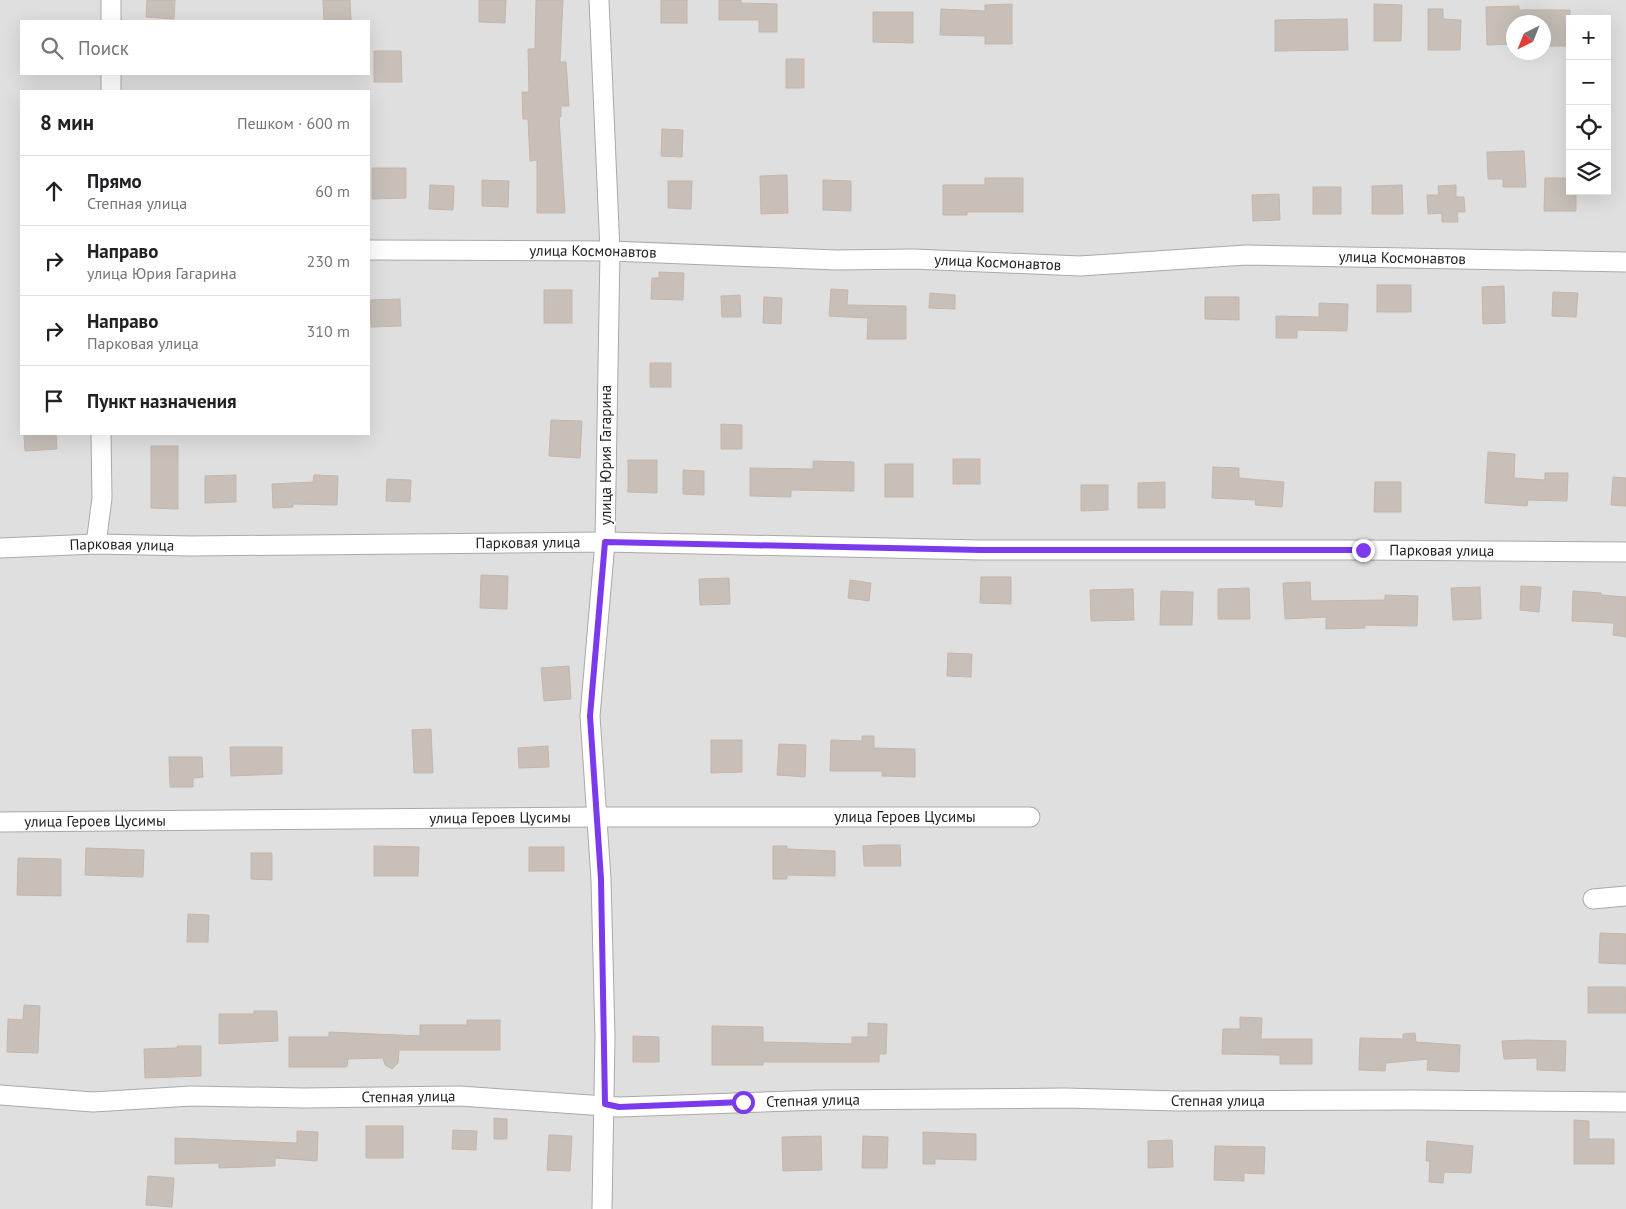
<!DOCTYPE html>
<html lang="ru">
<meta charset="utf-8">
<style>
:root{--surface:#fff;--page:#f6f6f6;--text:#202124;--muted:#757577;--line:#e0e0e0}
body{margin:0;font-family:"PT Sans",sans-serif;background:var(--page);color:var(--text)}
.controls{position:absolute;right:15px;top:15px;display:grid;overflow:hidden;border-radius:0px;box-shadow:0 5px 20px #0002}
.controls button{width:45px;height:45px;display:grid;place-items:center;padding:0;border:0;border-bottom:1px solid var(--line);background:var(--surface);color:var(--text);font:25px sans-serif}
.compass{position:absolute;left:1506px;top:15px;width:45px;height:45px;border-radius:50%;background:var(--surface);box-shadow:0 5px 20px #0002;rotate:223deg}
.stop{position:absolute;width:15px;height:15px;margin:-11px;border:4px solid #7c3aed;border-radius:50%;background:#fff}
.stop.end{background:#7c3aed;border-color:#fff;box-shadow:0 1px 5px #0008}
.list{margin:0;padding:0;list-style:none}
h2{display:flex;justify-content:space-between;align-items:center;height:65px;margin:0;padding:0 20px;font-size:21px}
h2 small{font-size:16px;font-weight:400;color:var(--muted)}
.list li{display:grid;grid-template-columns:32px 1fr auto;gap:15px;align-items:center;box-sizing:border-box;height:70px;padding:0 20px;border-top:1px solid var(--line)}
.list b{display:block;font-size:19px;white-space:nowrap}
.list p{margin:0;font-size:16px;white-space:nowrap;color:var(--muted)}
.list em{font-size:16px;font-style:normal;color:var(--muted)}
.icon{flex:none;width:28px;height:28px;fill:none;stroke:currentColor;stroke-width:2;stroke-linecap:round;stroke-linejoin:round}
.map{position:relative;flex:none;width:1626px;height:1209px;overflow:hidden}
.search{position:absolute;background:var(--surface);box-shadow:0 5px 20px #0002;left:20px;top:20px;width:350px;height:55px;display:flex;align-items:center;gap:12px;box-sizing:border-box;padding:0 18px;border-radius:0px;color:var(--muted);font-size:19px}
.panel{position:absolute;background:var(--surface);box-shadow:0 5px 20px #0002;left:20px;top:90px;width:350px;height:345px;border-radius:0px}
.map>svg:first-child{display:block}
.residential{fill:#e0dfdf;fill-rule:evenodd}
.building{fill:#c7bfb8;stroke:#c4b6ab}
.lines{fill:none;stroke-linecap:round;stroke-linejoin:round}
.minor-casing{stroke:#a9a9a9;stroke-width:21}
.minor{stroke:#fff;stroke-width:19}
.route{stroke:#7c3aed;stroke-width:6}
.labels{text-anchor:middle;stroke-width:4;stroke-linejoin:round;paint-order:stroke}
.street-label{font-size:15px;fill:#222;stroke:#fff}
</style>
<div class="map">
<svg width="1626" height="1209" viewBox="0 0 1626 1209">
<rect width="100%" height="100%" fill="#f2efe9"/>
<path class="residential" d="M0,0H1626V1209H0ZM1570,19H1607V191H1570ZM21,21H369V74H21ZM1514,22H1544V52H1514ZM21,91H369V434H21Z"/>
<g class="building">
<path d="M147,0H175L174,19L146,17Z"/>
<path d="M323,0H350L351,21H324Z"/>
<path d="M479,0H506L505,23L479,22Z"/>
<path d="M536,0H563L560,62H566L569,106H561V117H559L565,213H537V160L530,161L528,119H523L522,92H529L528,49H535Z"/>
<rect x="661" y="0" width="26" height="23"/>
<path d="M719,0H741V3L777,4V32H759V20H719Z"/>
<path d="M1012,4V44H985V36L940,35L941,9L985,11V5Z"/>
<path d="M1374,4L1402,5L1401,41H1374Z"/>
<path d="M1519,6V10H1570V46H1544V22H1514V44L1487,45L1486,7Z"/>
<path d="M1428,9H1443V19L1461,20L1460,50H1428Z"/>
<path d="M873,12H913V43L873,42Z"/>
<path d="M1347,19L1348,50L1275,51V20Z"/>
<path d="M374,51H401L402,82H374Z"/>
<rect x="786" y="59" width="18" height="29"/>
<path d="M662,129L683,130L682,157L661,156Z"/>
<path d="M1524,151L1526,187H1503V179H1488L1487,152Z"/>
<path d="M372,168H406V198L372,199Z"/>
<path d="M787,175L788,213L761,214L760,176Z"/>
<path d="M985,178H1023V212H967V215H943V185H985Z"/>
<path d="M1545,178H1570V191H1576V211H1544Z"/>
<path d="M482,180L509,181L508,207L482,206Z"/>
<path d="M823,180L851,181V211L823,210Z"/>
<path d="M668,181H692L691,209L668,208Z"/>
<path d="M430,185L454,186L453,210L429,209Z"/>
<path d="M1402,185L1403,214H1372V186Z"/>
<path d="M1456,185V197H1464L1465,212H1457L1458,222H1442V213L1428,214L1427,195H1439L1438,186Z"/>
<rect x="1313" y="187" width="28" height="27"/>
<path d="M1279,194L1280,220L1253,221L1252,195Z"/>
<path d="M659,272L684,273L683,300L651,299L652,278H659Z"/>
<rect x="1377" y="285" width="34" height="27"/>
<path d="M1504,286L1505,323L1483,324L1482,287Z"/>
<path d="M831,289L848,290L847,305L906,306V339H867L868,318L829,316Z"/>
<rect x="544" y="290" width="28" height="33"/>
<path d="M1553,292L1578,293L1576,317L1552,316Z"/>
<path d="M930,293L955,295V309L929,308Z"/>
<path d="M740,295L741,317H722L721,296Z"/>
<path d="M764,297L782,298L781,324L763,323Z"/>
<path d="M1205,297H1239V320L1205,319Z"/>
<path d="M400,299L401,326L371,327L370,300Z"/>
<path d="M1319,303L1348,304L1347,331L1297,330V338H1276V316L1319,317Z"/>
<rect x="650" y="363" width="21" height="24"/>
<path d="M551,420L582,421L580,458L549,456Z"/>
<path d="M721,424L742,425V449H721Z"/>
<path d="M24,434H56L57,449L25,451Z"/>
<path d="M151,446H178V509L151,508Z"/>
<path d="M1488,452L1515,454L1514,478L1545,480V473H1568L1567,501L1528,500L1527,506L1485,503Z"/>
<rect x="953" y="459" width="27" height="25"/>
<path d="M628,460H657V493L628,492Z"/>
<path d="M813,461L854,462V491L791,490V497L750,496V468L813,469Z"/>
<rect x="885" y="464" width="28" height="33"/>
<path d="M1213,467L1239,468V478L1284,482L1282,507L1255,505L1256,500L1212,498Z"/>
<path d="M683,470L704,471V495L683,494Z"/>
<path d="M236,475V502L205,503V476Z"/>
<path d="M314,475L338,476L337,505L293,504V507L273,508L272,484L313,482Z"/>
<path d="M1613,477L1626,478V506L1611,505Z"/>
<path d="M387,479L411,480L410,502L386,501Z"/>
<path d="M1165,482V508H1138V483Z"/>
<path d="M1375,482H1401V512H1374Z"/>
<path d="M1081,485H1108V510L1081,511Z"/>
<path d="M481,575L508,576L507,609L480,608Z"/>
<path d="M981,577H1011V604L980,603Z"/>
<path d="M729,578L730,604L700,605L699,579Z"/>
<path d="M850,580L871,583L869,601L848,598Z"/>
<path d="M1310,582L1311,601L1385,600V595L1418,596L1417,626L1365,625V628L1326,629V617L1285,619L1283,583Z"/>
<path d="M1521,586L1541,587L1539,612L1520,610Z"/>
<path d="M1480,587L1481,619L1453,620L1451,588Z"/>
<path d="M1249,588L1250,619H1218V589Z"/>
<path d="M1133,589L1134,620L1091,621L1090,590Z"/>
<path d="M1161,591L1193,592L1192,625H1160Z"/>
<path d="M1573,591L1601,593V595L1626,597V637L1613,635L1614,623L1572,621Z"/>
<path d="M948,653L972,654L971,677L947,676Z"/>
<path d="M569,666L571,699L544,701L541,668Z"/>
<path d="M431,729L433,773H414L412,730Z"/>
<path d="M862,736H874V748L915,749V777L882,776V771H830L831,740L862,741Z"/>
<path d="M711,740H742V772L711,773Z"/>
<path d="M779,744L806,745L805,777L777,775Z"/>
<path d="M548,746L549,767L519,768L518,748Z"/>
<path d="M230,747H282V774L231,776Z"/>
<path d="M169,757H202L203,777L193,778V787H170Z"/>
<path d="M878,845H900L901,866H864L863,846Z"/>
<path d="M374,846L419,847L418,876H374Z"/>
<path d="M773,846H787V849L835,851V876L787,875V879H773Z"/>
<rect x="529" y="847" width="35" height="24"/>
<path d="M86,848L144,850L143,877L85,875Z"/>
<path d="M251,853H272V880L251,879Z"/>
<path d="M18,858L61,859V896L17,895Z"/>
<path d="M188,914L209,915L208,942H187Z"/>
<path d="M1600,933L1626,934V964L1599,963Z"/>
<path d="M1588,987H1625L1626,1013H1588Z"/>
<path d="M24,1005L40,1006L38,1053L7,1052L8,1019L23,1020Z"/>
<path d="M254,1011H277L278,1041L219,1044V1014H254Z"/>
<path d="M1240,1017L1262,1018L1261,1039H1312V1064H1280V1055L1222,1054L1223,1029H1240Z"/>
<path d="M467,1020H500V1050H399L398,1063L392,1069L385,1065L383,1058L348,1059L347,1067H289V1037H329V1032L420,1036V1025H467Z"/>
<path d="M868,1023L887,1024L886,1054H879V1062H763V1065H712V1026L763,1027V1042L852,1044V1037H868Z"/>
<path d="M1415,1033L1416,1042L1460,1045L1459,1072L1427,1070L1428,1059L1386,1063L1385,1071L1359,1070L1360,1038L1403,1039V1034Z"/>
<path d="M633,1036L659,1037V1062H633Z"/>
<path d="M1527,1040L1566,1041L1565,1071L1537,1070V1058L1504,1059L1502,1041Z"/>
<path d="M177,1046H201V1076L145,1078L144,1049L177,1048Z"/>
<path d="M494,1118L507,1119V1139H494Z"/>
<path d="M1574,1120L1589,1121V1139H1614V1164H1574Z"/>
<rect x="366" y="1126" width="37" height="32"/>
<path d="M453,1130L477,1131L476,1150L452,1149Z"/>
<path d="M297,1131L318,1132L317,1161L275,1158V1166L219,1168V1163L175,1164V1138L297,1143Z"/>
<path d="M923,1132L976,1134V1160L935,1159V1164H923Z"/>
<path d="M549,1135L572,1136L570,1171L547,1170Z"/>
<path d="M821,1136L822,1170L783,1171L782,1137Z"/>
<path d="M863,1136L888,1137L887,1168H862Z"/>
<path d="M1172,1140L1173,1167L1148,1168V1141Z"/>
<path d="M1427,1141L1473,1146L1471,1173L1444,1172L1443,1183L1429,1182L1430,1161H1426Z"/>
<path d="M1215,1146L1265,1147L1264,1174L1244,1173V1181L1214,1180Z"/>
<path d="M148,1176L174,1178L172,1207L146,1205Z"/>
</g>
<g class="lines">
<defs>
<g id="minor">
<path d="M111,0V21"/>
<path d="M599,0L610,251L605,542L590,716L601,879L605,1037L602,1209"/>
<path d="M111,74V91"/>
<path id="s1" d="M369,250L610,251L836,260L913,259L1080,266L1246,255L1626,262"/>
<path d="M96,544L102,498L101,434"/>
<path id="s2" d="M0,548L96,544L191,546L605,542L981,550H1363L1626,552"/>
<path id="s3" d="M0,822L596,817H1030"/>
<path d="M1593,899L1626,896"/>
<path id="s4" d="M0,1095L93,1102L191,1096L304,1098L460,1096L619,1107L821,1100L1065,1098L1178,1101L1416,1100L1626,1102"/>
</g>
</defs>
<use href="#minor" class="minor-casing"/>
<use href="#minor" class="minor"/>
</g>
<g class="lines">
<path class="route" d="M743,1102L619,1107L605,1104L601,879L590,716L605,542L981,550H1363"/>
</g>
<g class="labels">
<g class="street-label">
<text dy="5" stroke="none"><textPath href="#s1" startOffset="224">улица Космонавтов</textPath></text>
<text dy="5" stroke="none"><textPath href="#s1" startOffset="1034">улица Космонавтов</textPath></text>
<text dy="5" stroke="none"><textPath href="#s1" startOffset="629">улица Космонавтов</textPath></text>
<text transform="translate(606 455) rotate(-90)" y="5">улица Юрия Гагарина</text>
<text dy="5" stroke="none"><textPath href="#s2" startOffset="528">Парковая улица</textPath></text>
<text dy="5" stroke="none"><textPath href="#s2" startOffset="122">Парковая улица</textPath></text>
<text dy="5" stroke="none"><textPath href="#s2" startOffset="1442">Парковая улица</textPath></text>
<text dy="5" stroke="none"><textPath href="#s3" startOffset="500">улица Героев Цусимы</textPath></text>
<text dy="5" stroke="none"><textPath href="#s3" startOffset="905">улица Героев Цусимы</textPath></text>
<text dy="5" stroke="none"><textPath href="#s3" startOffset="95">улица Героев Цусимы</textPath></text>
<text dy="5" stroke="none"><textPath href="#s4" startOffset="409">Степная улица</textPath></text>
<text dy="5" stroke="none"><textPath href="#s4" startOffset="814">Степная улица</textPath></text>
<text dy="5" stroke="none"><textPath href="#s4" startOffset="1219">Степная улица</textPath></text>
</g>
</g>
</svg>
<div class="controls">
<button>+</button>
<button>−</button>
<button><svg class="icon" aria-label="locate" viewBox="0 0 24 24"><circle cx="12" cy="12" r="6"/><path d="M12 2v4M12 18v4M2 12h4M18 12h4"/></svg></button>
<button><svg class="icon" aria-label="layers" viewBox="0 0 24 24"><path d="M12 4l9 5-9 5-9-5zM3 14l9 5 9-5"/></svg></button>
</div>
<svg class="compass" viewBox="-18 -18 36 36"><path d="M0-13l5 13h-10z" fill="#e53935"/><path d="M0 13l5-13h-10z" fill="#757577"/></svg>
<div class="stop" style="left:743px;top:1102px"></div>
<div class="stop end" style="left:1363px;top:550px"></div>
<div class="search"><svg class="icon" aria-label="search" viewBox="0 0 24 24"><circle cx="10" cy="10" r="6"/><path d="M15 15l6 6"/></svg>Поиск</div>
<section class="panel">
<h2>8 мин<small>Пешком · 600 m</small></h2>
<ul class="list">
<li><svg class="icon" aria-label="ahead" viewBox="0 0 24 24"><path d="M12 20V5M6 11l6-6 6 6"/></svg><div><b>Прямо</b><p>Степная улица</p></div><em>60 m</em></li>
<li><svg class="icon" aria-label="right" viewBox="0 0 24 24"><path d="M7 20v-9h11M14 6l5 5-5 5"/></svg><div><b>Направо</b><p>улица Юрия Гагарина</p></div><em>230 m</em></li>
<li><svg class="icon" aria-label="right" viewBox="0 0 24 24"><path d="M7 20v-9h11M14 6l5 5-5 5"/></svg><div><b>Направо</b><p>Парковая улица</p></div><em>310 m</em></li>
<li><svg class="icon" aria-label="arrive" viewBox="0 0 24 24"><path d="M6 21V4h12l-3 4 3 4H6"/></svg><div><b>Пункт назначения</b></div></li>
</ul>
</section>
</div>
